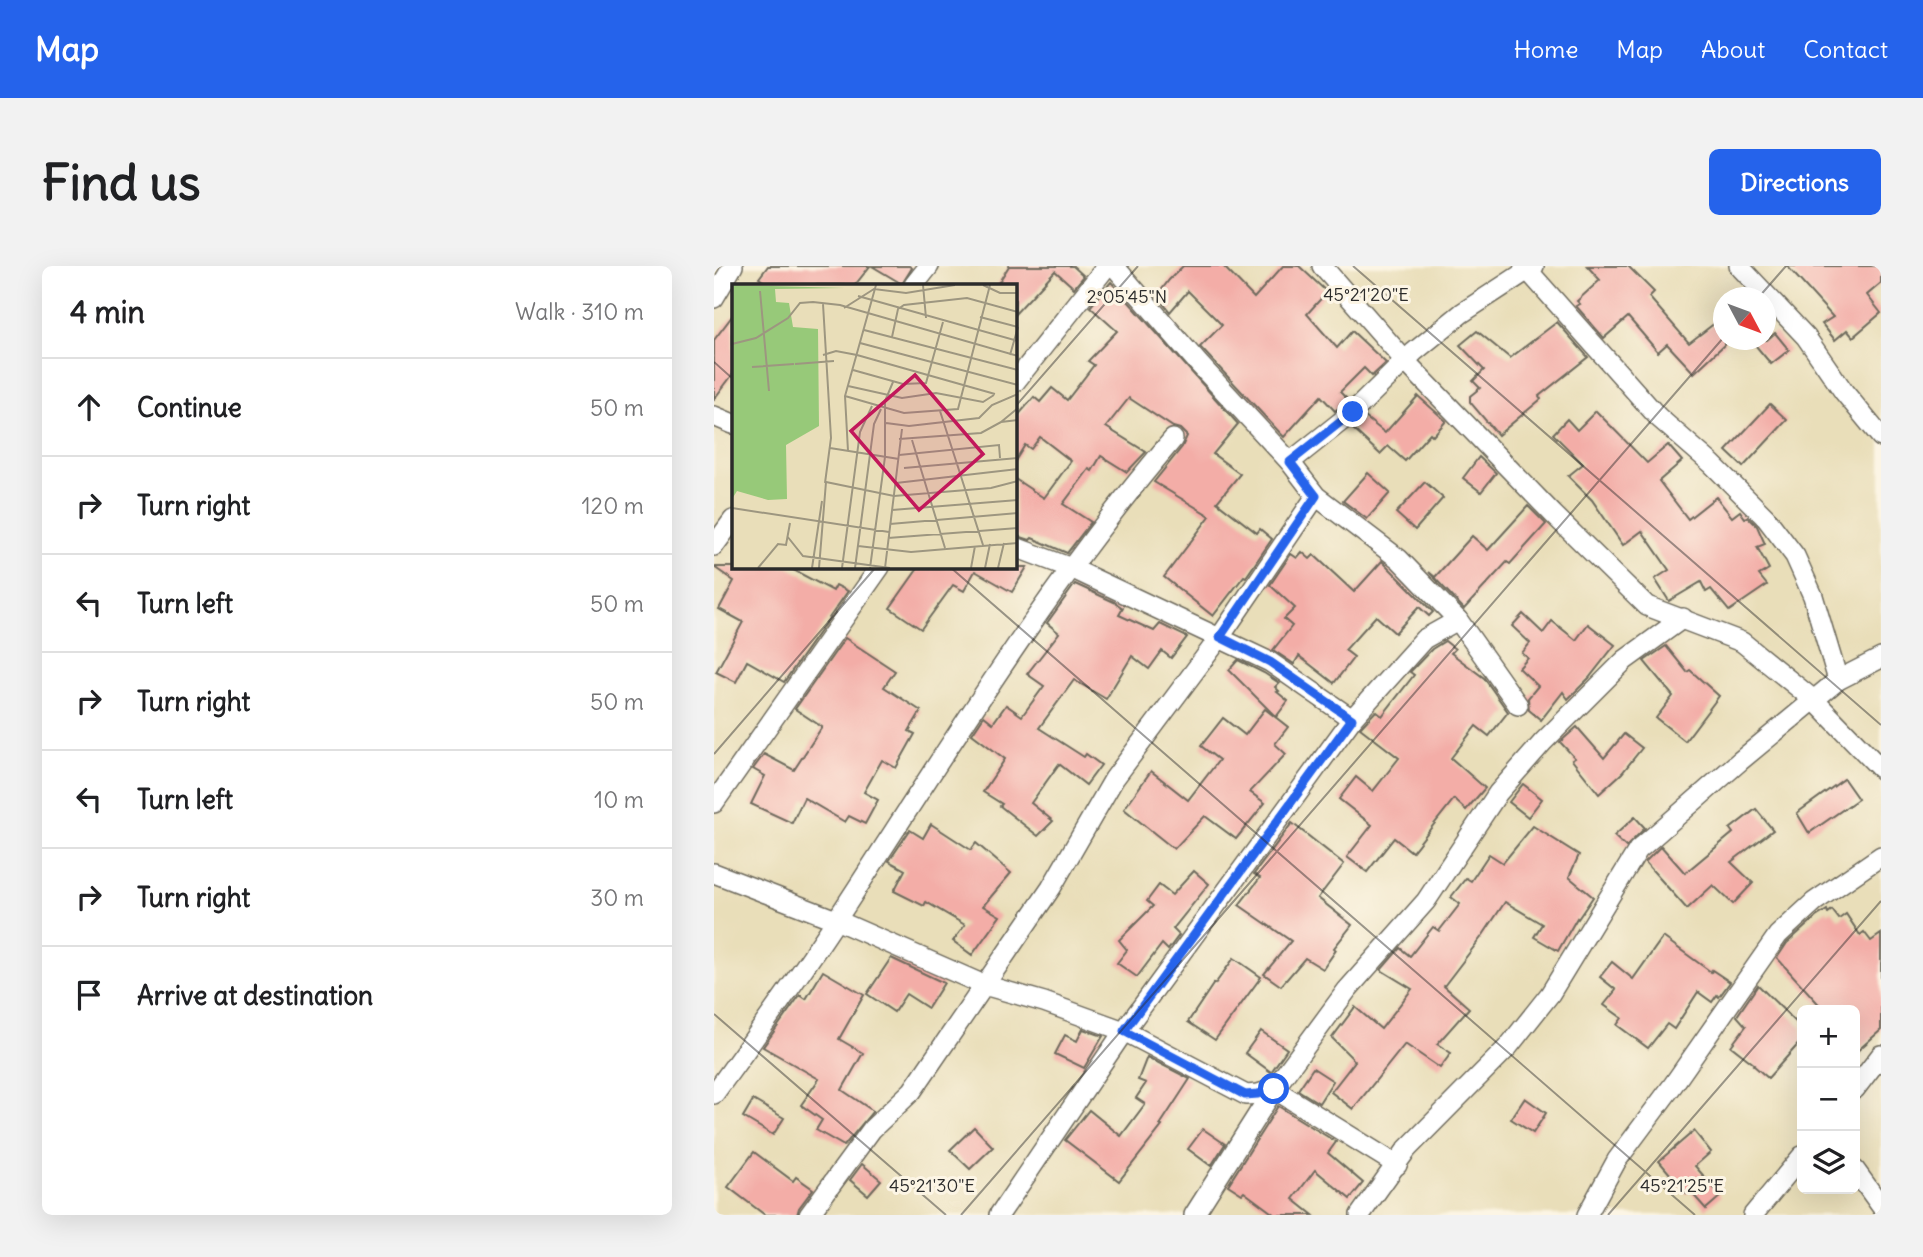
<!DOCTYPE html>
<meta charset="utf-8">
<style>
:root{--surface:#fff;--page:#f2f2f2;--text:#202124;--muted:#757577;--line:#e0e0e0;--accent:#2563eb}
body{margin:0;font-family:Delius,sans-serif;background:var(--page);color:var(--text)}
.controls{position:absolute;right:21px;bottom:21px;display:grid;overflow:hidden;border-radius:10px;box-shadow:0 7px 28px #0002}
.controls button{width:63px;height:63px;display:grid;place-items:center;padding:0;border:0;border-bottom:2px solid var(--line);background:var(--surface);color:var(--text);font:35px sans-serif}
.compass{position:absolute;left:999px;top:21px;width:63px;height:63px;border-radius:50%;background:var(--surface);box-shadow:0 7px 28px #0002;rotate:131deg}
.stop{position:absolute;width:21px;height:21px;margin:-16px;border:5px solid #2563eb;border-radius:50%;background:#fff}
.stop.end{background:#2563eb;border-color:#fff;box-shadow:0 2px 7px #0008}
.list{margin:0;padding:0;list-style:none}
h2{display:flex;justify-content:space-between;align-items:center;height:91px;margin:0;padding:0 28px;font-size:30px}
h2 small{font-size:23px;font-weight:400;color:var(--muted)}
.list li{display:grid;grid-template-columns:46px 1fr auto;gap:21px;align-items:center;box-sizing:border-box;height:98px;padding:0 28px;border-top:2px solid var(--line)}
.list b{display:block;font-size:26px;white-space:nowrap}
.list em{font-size:23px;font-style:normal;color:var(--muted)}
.icon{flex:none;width:38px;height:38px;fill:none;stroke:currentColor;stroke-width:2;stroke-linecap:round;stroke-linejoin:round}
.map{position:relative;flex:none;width:1167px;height:949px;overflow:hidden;border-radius:10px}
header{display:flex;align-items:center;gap:42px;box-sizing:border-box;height:98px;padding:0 35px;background:var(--accent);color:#fff}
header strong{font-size:33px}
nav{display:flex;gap:38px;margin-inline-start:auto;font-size:24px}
.intro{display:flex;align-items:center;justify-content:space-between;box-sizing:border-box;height:168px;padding:0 42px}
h1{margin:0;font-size:49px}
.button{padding:18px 32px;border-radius:10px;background:var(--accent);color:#fff;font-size:24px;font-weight:700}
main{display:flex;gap:42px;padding:0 42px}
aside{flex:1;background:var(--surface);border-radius:10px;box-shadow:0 7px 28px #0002}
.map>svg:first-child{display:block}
.building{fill:#f3ada7}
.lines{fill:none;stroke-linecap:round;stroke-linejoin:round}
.minor-casing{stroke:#6e6a5d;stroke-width:22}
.minor{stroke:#fff;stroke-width:19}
.route{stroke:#2563eb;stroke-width:9}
.ticks{fill:none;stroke:#2b2b2b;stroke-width:2;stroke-opacity:0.45}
.inset-road{fill:none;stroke:#9d9680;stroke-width:2}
.view{fill:#c2185b;fill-opacity:0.15;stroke:#c2185b;stroke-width:3.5}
.inset-edge{fill:none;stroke:#2b2b2b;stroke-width:3.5}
.ticks-label{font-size:18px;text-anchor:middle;fill:#2b2b2b;stroke:#fcf5e5;stroke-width:6;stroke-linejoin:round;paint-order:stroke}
</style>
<header>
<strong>Map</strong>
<nav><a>Home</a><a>Map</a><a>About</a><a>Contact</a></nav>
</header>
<div class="intro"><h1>Find us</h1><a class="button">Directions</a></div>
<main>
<aside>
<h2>4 min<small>Walk · 310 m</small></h2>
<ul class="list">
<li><svg class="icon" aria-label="ahead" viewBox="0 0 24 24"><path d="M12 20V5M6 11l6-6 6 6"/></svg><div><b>Continue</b></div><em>50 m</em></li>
<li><svg class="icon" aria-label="right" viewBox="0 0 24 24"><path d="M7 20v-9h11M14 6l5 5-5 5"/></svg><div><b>Turn right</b></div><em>120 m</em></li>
<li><svg class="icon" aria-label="left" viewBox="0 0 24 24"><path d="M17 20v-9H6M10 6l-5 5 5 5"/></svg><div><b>Turn left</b></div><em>50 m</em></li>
<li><svg class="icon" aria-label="right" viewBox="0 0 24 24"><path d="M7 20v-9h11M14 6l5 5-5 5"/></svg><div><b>Turn right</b></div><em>50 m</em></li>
<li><svg class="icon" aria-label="left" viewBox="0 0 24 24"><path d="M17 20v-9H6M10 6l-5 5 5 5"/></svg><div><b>Turn left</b></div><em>10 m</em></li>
<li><svg class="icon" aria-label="right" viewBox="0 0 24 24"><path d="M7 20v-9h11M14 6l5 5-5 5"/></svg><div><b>Turn right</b></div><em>30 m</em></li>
<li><svg class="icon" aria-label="arrive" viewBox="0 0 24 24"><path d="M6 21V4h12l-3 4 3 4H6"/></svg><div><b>Arrive at destination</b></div></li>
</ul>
</aside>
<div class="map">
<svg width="1167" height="949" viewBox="0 0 1167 949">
<rect width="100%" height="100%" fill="#fcf5e5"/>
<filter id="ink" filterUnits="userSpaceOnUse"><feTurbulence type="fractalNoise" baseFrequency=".0143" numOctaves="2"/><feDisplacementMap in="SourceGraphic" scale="14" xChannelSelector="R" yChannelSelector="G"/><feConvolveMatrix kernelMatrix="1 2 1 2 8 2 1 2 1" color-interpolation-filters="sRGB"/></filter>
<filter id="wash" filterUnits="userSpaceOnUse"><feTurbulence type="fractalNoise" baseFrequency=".00686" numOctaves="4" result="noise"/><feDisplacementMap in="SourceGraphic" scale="28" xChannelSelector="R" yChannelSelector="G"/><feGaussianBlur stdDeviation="1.57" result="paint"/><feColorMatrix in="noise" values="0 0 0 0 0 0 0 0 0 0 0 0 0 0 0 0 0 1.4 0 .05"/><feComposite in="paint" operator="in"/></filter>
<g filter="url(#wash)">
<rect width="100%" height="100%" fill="#e9deb9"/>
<g id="blocks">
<g class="building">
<path d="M54,0H156L141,19H54L45,12Z"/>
<path d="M158,0H195L198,2L188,18Z"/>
<path d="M295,0H359L370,10L360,22L341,5L301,48V19H283Z"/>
<path d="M469,0H509L540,32L569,0H585L613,26L593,48L623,82L638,65L672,97L658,110L650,102L626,126L634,134L621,145L607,130L570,171L486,81L508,59L474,25L456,46L443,30L455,14Z"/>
<path d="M873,0H914L940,26L935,31L975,77L1010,50V79L980,107L953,78L944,86L914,51L890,72L862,40L866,38L863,35L886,14Z"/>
<path d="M1073,0H1167V17L1153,29L1167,47L1139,71L1133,64L1121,74L1108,58L1119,51Z"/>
<path d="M397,16L524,158L499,188L526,208L503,236L543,267L546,263L558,273L532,311L530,310L499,350L450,311L496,250L440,216L468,181L473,170L466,163L459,161L415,132L392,161L432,186L413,206L387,190L378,205L375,203L349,238L377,256L353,287L318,272L316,274L301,269V213L330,232L357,195L326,171L317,183L311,179L301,195V153L320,131L326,136L338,122L353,134L380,99L374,95L403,65L376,41Z"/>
<path d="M19,49V108L0,133V74Z"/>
<path d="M843,56L874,91L825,130L827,133L784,169L756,136V130L766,122L759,115L770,104L746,79L763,65L796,92Z"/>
<path d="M1061,67L1075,84L1057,98L1037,74H1053Z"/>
<path d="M704,130L732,155L719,170L716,167L691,195L674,180L666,188L638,162L651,151L671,167Z"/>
<path d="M1056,138L1073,154L1029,201L1012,185Z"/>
<path d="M882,145L933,197L954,179L968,195L945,215L974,253L1002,231L1018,251L1026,245L1031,252L1034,251L1043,260L1051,278L1043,281L1055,303L1045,309L1053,319L1015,345L997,323L992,326L987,316L955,335L941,313L955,304L928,265L909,279L878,234L854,210L869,198L839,168L853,153L863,164Z"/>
<path d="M765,191L782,207L767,226L749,212Z"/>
<path d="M654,207L676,227L653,253L629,235Z"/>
<path d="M711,216L729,232L701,264L682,247Z"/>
<path d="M814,240L832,258L796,298L793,296L750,343L715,306L721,311L758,270L774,284Z"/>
<path d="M588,286L596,293L600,289L640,326L668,295L719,346L715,350L705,341L681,367L662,350L631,384L640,391L620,417L585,390L580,398L559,384L578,360L570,353L581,342L556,319L577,288L583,292Z"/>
<path d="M0,301H74L119,325L122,319L134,325L70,416L33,395L22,416L2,406L29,356L5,343L20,315Z"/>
<path d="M205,301H313L298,326L261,305L250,325L239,319L207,363L176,342Z"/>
<path d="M361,318L400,336L409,342L405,349L440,365L446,358L473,371L457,392L448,385L435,403L418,390L392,433L360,414L325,462L370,491L372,488L387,499L372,519L345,498L317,537L339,555L324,570L286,540L288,538L269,526L291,493L258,468L270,450L279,457L292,439L308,450L330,420L313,408L345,367L333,357Z"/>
<path d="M809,348L829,367L838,355L862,374L874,358L901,379L875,412L854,433L849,426L827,454L815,444L814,432L824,420L805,402L814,392L808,387L816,377L798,360Z"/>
<path d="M131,372L181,405L170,421L207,445L195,465L201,468L182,502L168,494L150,526L164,534L151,558L135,550L131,556L90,532L78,557L37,538L51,510L39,503L50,488L80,504L108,461L81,443Z"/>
<path d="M731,375L741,383L737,387L770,412L794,446L775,470L762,460L737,492L771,522L752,544L740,533L698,586L680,572L653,606L633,591L658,559L625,533L642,511L659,525L685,492L646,462L662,445L668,450L700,409L696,406L718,383Z"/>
<path d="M952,380L973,406L976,404L1005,430L971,475L942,452L959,430L930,395Z"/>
<path d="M524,394L550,407L565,417L561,421L565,425L563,426L574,435L562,451L515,404Z"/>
<path d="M551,443L574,461L561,478L572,488L536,526L551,537L522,573L491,550L460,583L410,543L437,505L474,534L505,494L487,480L509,452L531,469Z"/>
<path d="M863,461L890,492L910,468L928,482L908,507L885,528L858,494L861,492L846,476Z"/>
<path d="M1130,513L1144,533L1095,567L1083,547Z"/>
<path d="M809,518L828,533L814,551L795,536Z"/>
<path d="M1042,543L1059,564L1017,596L1039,617L1019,638L999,619L973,643L931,596L947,580L971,607L1019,567L1016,563Z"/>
<path d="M921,551L931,562L912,581L900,570Z"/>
<path d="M578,557L630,598L604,632L638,659L620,682L622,684L609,703L591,692L567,720L550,708L577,675L525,639L546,612L540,608Z"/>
<path d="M217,558L257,584L262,577L297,607L269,640L286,650L258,689L239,675L251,659L212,636L210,640L180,625L191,604L175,595L196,564L209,572Z"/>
<path d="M819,560L865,589L855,611L879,631L864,653L863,652L844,685L820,671L828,658L791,636L769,669L730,720L755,742L723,778L737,787L726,802L691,778L639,843L617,826L641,795L618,772L641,741L667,763L698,723L667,704L686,682L696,690L719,661L725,665L746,638L737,631L752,612L757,615L775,588L789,597Z"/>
<path d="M480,605L495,618L459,663L465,669L454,684L448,678L423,711L403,697L413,684L405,674L439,640L433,635L445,619L458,629Z"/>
<path d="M1113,644L1114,647L1118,644L1125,653L1132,648L1146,669L1150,666L1157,675L1167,668V764L1141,787V744H1110L1063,692L1073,677L1102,651Z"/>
<path d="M949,671L997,706L998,704L1016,716L1005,731L1003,729L998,736L984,726L960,763L953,758L934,782L903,759L908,752L890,739L902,724L886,711L898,696L919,713Z"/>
<path d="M177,692L230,717L214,742L192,728L180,746L153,728Z"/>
<path d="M520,692L547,711L501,774L474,756L500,717L501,718Z"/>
<path d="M109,705L150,729L125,773L149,787L128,824L159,845L130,880L102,864L108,854L87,839L105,813L49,781L86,729L92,733Z"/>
<path d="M1044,719L1088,762V774L1054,812L1039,799L1040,798L1017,780L1032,760L1023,750Z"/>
<path d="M369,763L389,770L370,802L341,788L351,769L363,775Z"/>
<path d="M547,765L573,783L557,806L531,787Z"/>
<path d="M433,791L476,813L446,859L448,860L405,915L351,874L375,844L407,870L431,838L422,832L432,817L424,814Z"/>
<path d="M599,802L619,815L605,837L584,824Z"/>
<path d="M811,832L832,847L819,867L797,853Z"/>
<path d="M39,834L70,852L59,869L29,851Z"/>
<path d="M564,840L622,876L614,887L649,917L636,933L601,904L579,933L599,949H561L530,926L528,928L514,919Z"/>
<path d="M260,861L279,881L256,903L236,884Z"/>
<path d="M489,863L511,878L497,900L474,883Z"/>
<path d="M980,865L997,886L981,900L1007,930L992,943L976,925L973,928L945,895Z"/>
<path d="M40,886L79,915L82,911L99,923L85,942L83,949H51L14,921Z"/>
<path d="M148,898L167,914L154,929L136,914Z"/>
</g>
</g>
</g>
<g filter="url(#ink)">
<use href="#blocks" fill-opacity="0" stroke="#6e6a5d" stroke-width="2"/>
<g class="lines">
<defs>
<g id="minor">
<path d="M400,0L485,98L576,196L602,230L685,293L744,354L804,439"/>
<path d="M608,0L692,96L839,248L933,340L1028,376L1101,435L1167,503"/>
<path d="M810,0L944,151L998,198L1052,252L1081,290L1099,330L1124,414"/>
<path d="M1025,0L1092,71L1130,126L1167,171"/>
<path d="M200,19L215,0"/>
<path d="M0,32L19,0"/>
<path d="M301,116L393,0"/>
<path d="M0,150L19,158"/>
<path d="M576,196L639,146L700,86L748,47L820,0"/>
<path d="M0,280L19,254"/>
<path d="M301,281L357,302L556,396L638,453"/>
<path d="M0,537L166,301"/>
<path d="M0,607L122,654L270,719L330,736L410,765L532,829L544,828L560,823L683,899"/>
<path d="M1141,823L1167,789"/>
<path d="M0,828C42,770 85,711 125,650C231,488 332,321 459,173"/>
<path d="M1141,904L1167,940"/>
<path d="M95,949L158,863L198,825L337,622L400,513L506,371L602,230"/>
<path d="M285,949L410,765L638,453L710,373L744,354"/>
<path d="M480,949L560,823L633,724L712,635L784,527L829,476L911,394L969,352"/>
<path d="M646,949L693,883L794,781L836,728L924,584L1026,495L1124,414L1167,392"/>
<path d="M873,949L903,894L959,819L1064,669L1100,636L1167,590"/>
<path d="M1039,949L1088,890"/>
</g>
</defs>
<use href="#minor" class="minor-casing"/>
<use href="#minor" class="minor"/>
</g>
</g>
<g class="lines" filter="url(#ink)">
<path class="route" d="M560,823L544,828L531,829L410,765L638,453L556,396L506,371L602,230L576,196L639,146"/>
</g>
<path class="ticks" d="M639,0L1167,459M1044,32L1072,0M0,96L19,113M301,141L424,0M236,301L981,949M0,488L162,301M0,748L232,949M247,949L1010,71M894,949L1167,635"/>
<g transform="translate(18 18)">
<rect width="285" height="285" fill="#e9deb9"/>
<path d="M0,1L113,4L43,5L44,18L57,19L61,43L86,45L87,142L54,161L55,215L36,216L5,207L0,215Z" fill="#97c979"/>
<path class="inset-road" d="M191,1L194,34M251,1L268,9H286M28,7L37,107M126,12L286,57M91,20L99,154L93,199M112,24L142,5L174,9L223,1M248,33L286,43M132,46L286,86M160,53L166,25L172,21L235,14L286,28M128,59L286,101M0,60L24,54L56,34L68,19L81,18L108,21L286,72M91,71L104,67L125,71L263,110M278,71L286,43M63,80L102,77M20,83L62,80M121,86L171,100L194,99L211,38M116,102L170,114L204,109L251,118L262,111M113,112L172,129L226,125L258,1M208,127L251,261M269,138L286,124M154,139L177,142L247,134L260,121L286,110M167,155L249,149L269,138L286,136M180,156L213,264M98,164L167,175M116,167L113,112L144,1M167,171L267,161L268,174M172,184L286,174M164,199L286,185M0,224L157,248M160,226L286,216M158,240L286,229M55,252L71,272L158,284M156,254L286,244M126,262L179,268L286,259M26,284L46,260L54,261L58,239M80,284L90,217M87,284L94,198L162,212L259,204L286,197M110,284L128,148L140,122M123,284L142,140L149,125M138,284L153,173V117L161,98M153,284L170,145M239,284L243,262M253,284L258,260M266,284L272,259"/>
<path class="view" d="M183,91L251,170L187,226L119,147Z"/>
<rect width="285" height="285" class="inset-edge"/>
</g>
<g class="ticks-label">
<text x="652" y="35">45°21'20"E</text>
<text x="413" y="37">2°05'45"N</text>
<text x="218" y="926">45°21'30"E</text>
<text x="968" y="926">45°21'25"E</text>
</g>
</svg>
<div class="controls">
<button>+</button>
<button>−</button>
<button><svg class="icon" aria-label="layers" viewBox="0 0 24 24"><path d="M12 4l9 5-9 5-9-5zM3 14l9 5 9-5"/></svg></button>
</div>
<svg class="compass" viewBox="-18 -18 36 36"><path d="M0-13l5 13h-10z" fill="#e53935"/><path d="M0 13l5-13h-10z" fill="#757577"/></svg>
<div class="stop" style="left:560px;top:823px"></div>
<div class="stop end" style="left:639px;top:146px"></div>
</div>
</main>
